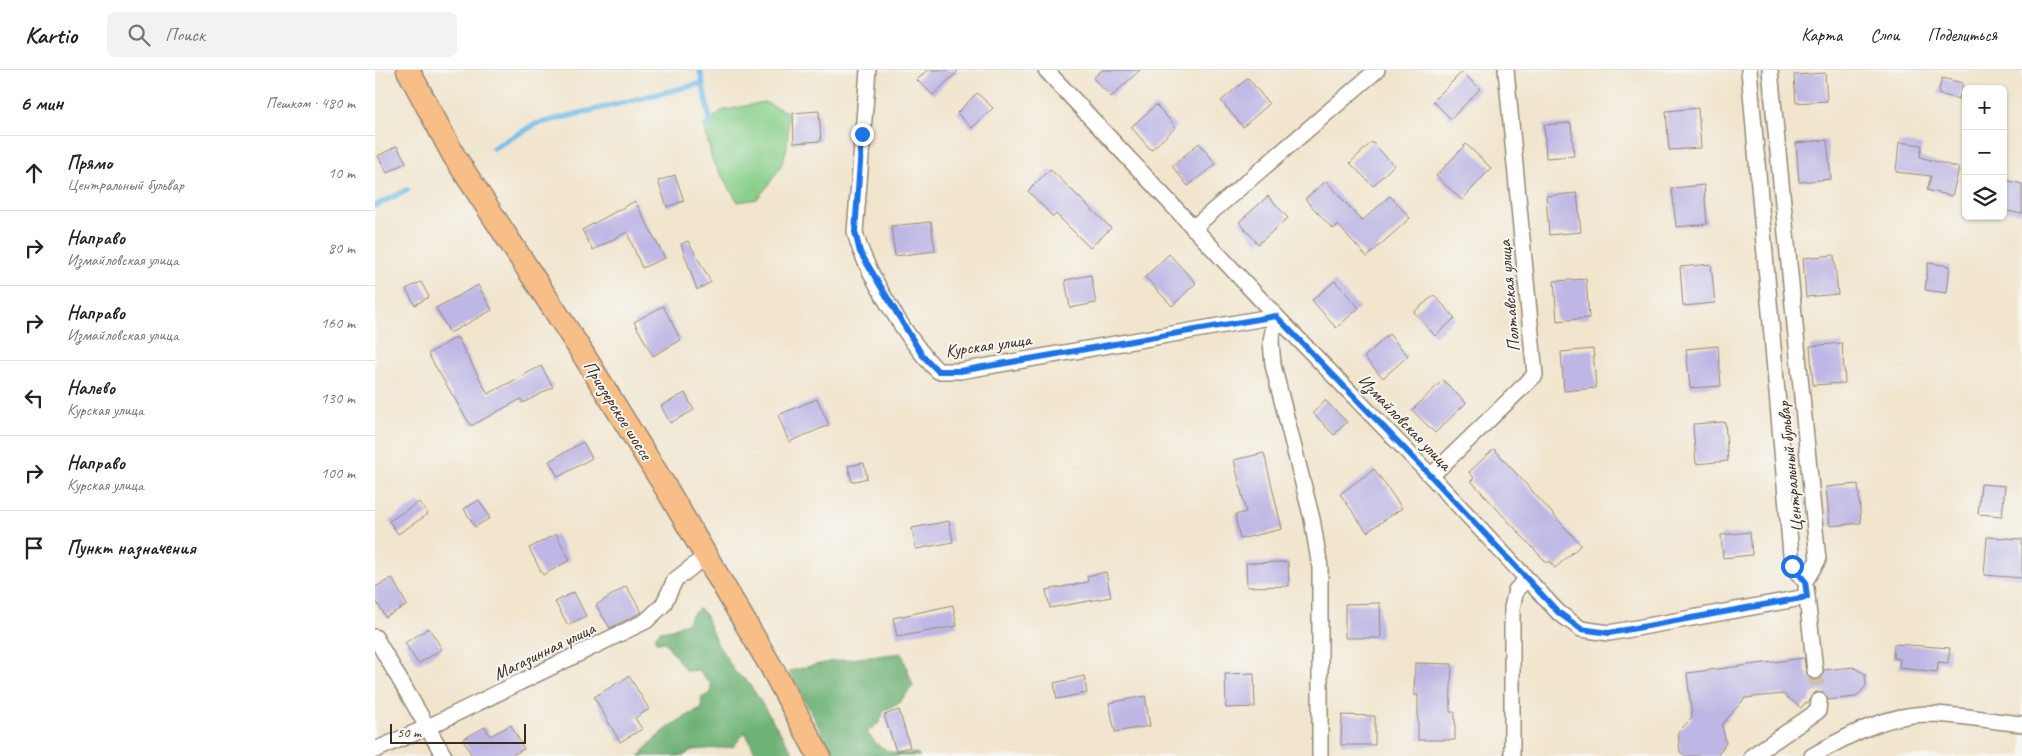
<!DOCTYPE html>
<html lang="ru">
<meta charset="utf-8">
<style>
:root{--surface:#fff;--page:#f2f2f2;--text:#222;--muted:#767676;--line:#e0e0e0}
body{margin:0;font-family:Caveat,sans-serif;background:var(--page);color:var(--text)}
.controls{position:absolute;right:15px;top:15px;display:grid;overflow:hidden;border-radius:8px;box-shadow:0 1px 4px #0004}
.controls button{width:45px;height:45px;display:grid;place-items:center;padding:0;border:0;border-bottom:1px solid var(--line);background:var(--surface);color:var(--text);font:25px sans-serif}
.scale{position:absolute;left:15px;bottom:12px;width:136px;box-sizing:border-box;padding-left:5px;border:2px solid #3b2a1e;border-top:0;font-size:14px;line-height:18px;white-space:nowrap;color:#3b2a1e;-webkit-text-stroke:4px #f6f6f2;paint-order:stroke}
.stop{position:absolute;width:15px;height:15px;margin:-11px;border:4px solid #1a73e8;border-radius:50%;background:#fff}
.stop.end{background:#1a73e8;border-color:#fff;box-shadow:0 1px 5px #0008}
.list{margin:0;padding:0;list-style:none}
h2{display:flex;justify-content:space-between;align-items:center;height:65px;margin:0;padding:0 20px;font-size:21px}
h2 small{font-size:16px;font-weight:400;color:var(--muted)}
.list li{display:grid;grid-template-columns:32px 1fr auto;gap:15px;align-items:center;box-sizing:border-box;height:75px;padding:0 20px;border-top:1px solid var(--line)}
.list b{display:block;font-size:19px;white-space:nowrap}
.list p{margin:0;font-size:16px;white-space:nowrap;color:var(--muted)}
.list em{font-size:16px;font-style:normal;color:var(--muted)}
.icon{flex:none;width:28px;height:28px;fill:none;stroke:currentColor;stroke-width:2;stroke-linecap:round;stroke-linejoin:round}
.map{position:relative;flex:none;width:1647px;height:686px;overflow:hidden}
header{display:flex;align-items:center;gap:30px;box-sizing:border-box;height:70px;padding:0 25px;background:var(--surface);border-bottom:1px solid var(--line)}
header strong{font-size:24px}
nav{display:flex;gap:28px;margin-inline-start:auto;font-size:18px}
.search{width:350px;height:45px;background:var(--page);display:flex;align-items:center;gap:12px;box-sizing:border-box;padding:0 18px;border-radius:8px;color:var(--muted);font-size:19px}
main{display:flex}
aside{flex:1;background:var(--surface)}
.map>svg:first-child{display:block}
.green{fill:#88cf8a;stroke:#627c54}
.forest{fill:#6eb276;stroke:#546e4a}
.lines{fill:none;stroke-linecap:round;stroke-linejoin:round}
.stream{stroke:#6ebce8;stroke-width:5.5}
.building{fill:#beb6e4}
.street-tunnel{stroke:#cdc0aa;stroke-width:15;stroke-dasharray:15 8;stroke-linecap:butt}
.street-casing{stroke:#968876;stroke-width:18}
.primary-casing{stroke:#968876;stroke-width:25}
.street{stroke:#fff;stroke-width:15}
.primary{stroke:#f7be88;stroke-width:22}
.route{stroke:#1a73e8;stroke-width:6}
.labels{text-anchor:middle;stroke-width:4;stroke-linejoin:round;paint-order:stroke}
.street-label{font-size:18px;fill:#3b2a1e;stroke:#f6f6f2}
</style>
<header>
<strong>Kartio</strong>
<div class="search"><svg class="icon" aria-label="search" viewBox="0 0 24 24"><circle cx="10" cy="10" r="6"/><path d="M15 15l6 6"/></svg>Поиск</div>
<nav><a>Карта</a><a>Слои</a><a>Поделиться</a></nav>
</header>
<main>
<aside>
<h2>6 мин<small>Пешком · 480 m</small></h2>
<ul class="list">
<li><svg class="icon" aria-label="ahead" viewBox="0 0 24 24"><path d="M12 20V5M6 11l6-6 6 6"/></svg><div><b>Прямо</b><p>Центральный бульвар</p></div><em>10 m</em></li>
<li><svg class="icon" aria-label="right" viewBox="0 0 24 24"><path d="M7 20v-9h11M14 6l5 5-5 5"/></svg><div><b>Направо</b><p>Измайловская улица</p></div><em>80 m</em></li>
<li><svg class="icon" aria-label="right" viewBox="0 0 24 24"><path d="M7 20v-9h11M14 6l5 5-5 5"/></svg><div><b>Направо</b><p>Измайловская улица</p></div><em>160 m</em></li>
<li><svg class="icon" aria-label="left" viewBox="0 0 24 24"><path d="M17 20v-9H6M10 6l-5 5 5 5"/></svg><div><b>Налево</b><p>Курская улица</p></div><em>130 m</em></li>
<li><svg class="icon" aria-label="right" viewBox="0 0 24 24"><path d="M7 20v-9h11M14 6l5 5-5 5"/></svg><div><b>Направо</b><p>Курская улица</p></div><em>100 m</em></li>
<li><svg class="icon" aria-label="arrive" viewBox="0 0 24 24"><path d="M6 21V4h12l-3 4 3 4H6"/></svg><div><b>Пункт назначения</b></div></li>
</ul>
</aside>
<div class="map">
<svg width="1647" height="686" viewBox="0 0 1647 686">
<rect width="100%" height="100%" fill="#f6f6f2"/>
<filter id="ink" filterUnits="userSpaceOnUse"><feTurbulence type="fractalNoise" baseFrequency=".02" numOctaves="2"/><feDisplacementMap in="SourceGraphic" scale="10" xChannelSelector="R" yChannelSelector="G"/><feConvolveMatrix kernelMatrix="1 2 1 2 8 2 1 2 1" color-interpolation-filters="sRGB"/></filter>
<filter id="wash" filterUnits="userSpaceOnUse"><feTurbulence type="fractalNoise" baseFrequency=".0096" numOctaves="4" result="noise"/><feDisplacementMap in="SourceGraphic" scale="20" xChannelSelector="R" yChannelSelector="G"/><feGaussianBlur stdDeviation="1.12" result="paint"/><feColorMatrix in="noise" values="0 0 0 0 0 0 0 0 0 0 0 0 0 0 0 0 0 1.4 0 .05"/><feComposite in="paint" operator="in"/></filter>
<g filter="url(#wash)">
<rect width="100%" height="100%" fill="#f1e5cd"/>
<path class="green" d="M389,32L412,42C416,84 408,98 382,129L363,132L337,90L329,55L346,41Z"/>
<g class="forest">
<path d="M324,539L330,544L340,570L360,602L374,613L420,686H382L370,662L358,677L318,680L308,686H264C279,667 304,647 327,639L326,628L336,623V614L323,600L311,601L290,572H281L280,567L285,561L297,559L313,552L316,545Z"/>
<path d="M527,583L538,616L522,635L509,640L505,652L492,662C506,682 517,685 542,683L545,686H459L414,601L458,591Z"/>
</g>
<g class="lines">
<g class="stream">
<path d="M325,0L336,56"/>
<path d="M118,78L161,54L328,13"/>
<path d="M0,136L32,120"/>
</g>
</g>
<g id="blocks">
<g class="building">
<path d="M552,0H584L558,25L542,10Z"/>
<path d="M727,0H765L736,27L718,8Z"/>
<path d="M1087,2L1105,19L1076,49L1058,31Z"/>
<path d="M1450,3L1452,31L1421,33L1419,5Z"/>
<path d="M873,8L894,34L868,57L846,31Z"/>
<path d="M1567,8L1588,13L1584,29L1563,24Z"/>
<path d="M602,23L618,38L597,58L582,43Z"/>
<path d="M781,35L801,57L776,80L756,57Z"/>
<path d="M1323,38L1326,78L1294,80L1291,41Z"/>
<path d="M444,41L446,71L419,73L418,43Z"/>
<path d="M1196,53L1199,86L1171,88L1169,55Z"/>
<path d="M1452,70L1456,109L1424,112L1421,73Z"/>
<path d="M997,72L1019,95L998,116L975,93Z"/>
<path d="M1524,72L1547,75L1545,87L1584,98L1577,126L1552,120L1556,106L1521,102Z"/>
<path d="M824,73L841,94L813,116L797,96Z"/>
<path d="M1091,74L1116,98L1087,130L1061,106Z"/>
<path d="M22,76L31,92L12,103L3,86Z"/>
<path d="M675,99L736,158L715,178L681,144L678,147L653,121Z"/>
<path d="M300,105L309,131L292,137L283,111Z"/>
<path d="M1628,109L1647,114V144L1628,140Z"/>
<path d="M951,111L987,151L1015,126L1035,148L992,187L963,155L958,159L930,129Z"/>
<path d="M1329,115L1332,154L1301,157L1297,118Z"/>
<path d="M1202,123L1206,162L1174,165L1171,126Z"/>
<path d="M893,126L913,148L883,174L864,152Z"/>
<path d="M260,131L290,188L267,198L252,162L218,180L207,160Z"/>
<path d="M556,152L560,181L520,186L516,156Z"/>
<path d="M313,171L336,212L322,220L306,174Z"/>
<path d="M794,184L821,213L797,236L770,207Z"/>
<path d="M1459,185L1463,224L1431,227L1428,188Z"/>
<path d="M1553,193L1575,196L1572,223L1550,220Z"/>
<path d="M1336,194L1340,233L1308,236L1305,197Z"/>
<path d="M716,205L721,233L695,238L690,210Z"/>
<path d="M1211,209L1214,248L1182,251L1179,211Z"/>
<path d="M960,211L984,238L961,258L937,230Z"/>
<path d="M46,212L54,227L40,235L31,219Z"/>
<path d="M103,215L117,240L75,263L61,238Z"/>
<path d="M1059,225L1080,248L1060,266L1039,242Z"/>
<path d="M288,236L306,270L278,286L259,252Z"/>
<path d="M1014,264L1033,286L1008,308L989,287Z"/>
<path d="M82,267L113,324L166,296L178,317L148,333L146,329L96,356L53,284Z"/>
<path d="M1467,273L1470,313L1438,315L1435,276Z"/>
<path d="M1343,276L1346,316L1315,318L1311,279Z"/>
<path d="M1218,279L1221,318L1189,321L1186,282Z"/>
<path d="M1068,310L1091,333L1060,363L1037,340Z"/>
<path d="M310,323L319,340L295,353L286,336Z"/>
<path d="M442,329L454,355L414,372L403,345Z"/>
<path d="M950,330L972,352L959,365L938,343Z"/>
<path d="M1350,352L1353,391L1321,394L1318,354Z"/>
<path d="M208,372L217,388L183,407L174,391Z"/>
<path d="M1119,379L1206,475L1180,498L1174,491L1172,493L1096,411L1099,408L1094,402Z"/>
<path d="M889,383L907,459L865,469L860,445L871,442L859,390Z"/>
<path d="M489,393L492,408L477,412L473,396Z"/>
<path d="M999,399L1027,438L992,462L965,424Z"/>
<path d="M1483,414L1486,453L1455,456L1451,417Z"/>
<path d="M1606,414L1630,416L1627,446L1603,444Z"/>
<path d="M104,430L115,448L100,457L89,439Z"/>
<path d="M44,432L53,444L23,464L14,451Z"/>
<path d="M574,451L578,472L541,479L537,458Z"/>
<path d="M1375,462L1377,485L1348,488L1346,465Z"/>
<path d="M181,464L195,490L168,505L154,478Z"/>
<path d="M1612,467L1647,469V508L1609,505Z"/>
<path d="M913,492L914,516L872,517L871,493Z"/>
<path d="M731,502L736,527L675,538L671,520L713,512L712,506Z"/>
<path d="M17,508L32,535L10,547L0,529V517Z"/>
<path d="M251,516L267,542L235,558L221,535Z"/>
<path d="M199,522L211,546L193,555L180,532Z"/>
<path d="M1005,533L1006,568H970V534Z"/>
<path d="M578,535L582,556L522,567L518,548Z"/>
<path d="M54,558L67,579L43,594L30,573Z"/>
<path d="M1519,574L1575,578L1573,593L1563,592L1562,602L1524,598L1525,589L1518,588Z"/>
<path d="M1429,588L1431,602L1436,609H1445L1449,600L1478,597L1490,604L1491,616L1481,627L1453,630L1449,623L1441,622L1436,626L1434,632L1430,633L1426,638L1408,624L1370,628L1347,655L1351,673L1342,686H1311L1305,682L1303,662L1317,648L1312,603Z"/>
<path d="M1040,593L1077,594L1075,642H1080V670H1043V625H1039Z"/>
<path d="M879,603L880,637L851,638L850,604Z"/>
<path d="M254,606L274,639L260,648L267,659L245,672L219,627Z"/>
<path d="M709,606L712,623L682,629L679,613Z"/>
<path d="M770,626L775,656L740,662L734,633Z"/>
<path d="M524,640L535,677L521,681L509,645Z"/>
<path d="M967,645L1000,646V675H966Z"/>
<path d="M136,655L149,679L135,686H97L88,669L110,657L115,666Z"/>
</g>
</g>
</g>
<g filter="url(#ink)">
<use href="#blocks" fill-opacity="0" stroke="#968876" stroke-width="1"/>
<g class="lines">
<path class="street-tunnel" d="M1440,601L1444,631"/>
<defs>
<g id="street">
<path d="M493,0L480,162C489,200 534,273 563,301H585L901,246L896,271L898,295L937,449L945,497V686"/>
<path d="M671,0L901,246L1056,406L1183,542L1206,559L1234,563L1432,527"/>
<path d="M1374,0L1417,496L1430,511"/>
<path d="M1395,0L1443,490L1430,511"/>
<path d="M818,158L1002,0"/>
<path d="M1056,406L1160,305L1131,0"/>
<path d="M1431,518L1440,601"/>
<path d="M0,567L69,686"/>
<path d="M0,680L53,657L271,551L288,535L300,510L331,486"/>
<path d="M1137,686V538L1141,520L1152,509"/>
<path d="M1377,686L1443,641L1444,631"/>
<path d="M1437,686C1472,666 1510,645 1551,644C1583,644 1616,651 1647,654"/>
</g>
<path id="primary" d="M33,0L79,86L203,276L294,423L398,600L444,686"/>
</defs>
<use href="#street" class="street-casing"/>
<use href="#primary" class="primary-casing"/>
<use href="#street" class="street"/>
<use href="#primary" class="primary"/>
</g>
</g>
<g class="lines" filter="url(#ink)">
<path class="route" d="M487,64L480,162L485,182L547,285L563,301H585L901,246L1056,406L1183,542L1206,559L1234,563L1432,527L1430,511L1417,496"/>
</g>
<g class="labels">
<g class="street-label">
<text transform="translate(1134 226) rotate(-95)" y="6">Полтавская улица</text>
<text transform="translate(613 275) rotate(-8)" y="6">Курская улица</text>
<text transform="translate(243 340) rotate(58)" y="6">Приозерское шоссе</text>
<text transform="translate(1030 352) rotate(46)" y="6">Измайловская улица</text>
<text transform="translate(1415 397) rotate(-96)" y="6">Центральный бульвар</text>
<text transform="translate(169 581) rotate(-26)" y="6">Магазинная улица</text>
</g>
</g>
</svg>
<div class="controls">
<button>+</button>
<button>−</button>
<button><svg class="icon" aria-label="layers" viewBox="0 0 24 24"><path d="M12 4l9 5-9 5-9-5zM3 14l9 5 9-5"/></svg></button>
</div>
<div class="scale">50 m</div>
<div class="stop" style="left:1417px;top:496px"></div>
<div class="stop end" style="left:487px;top:64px"></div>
</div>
</main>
